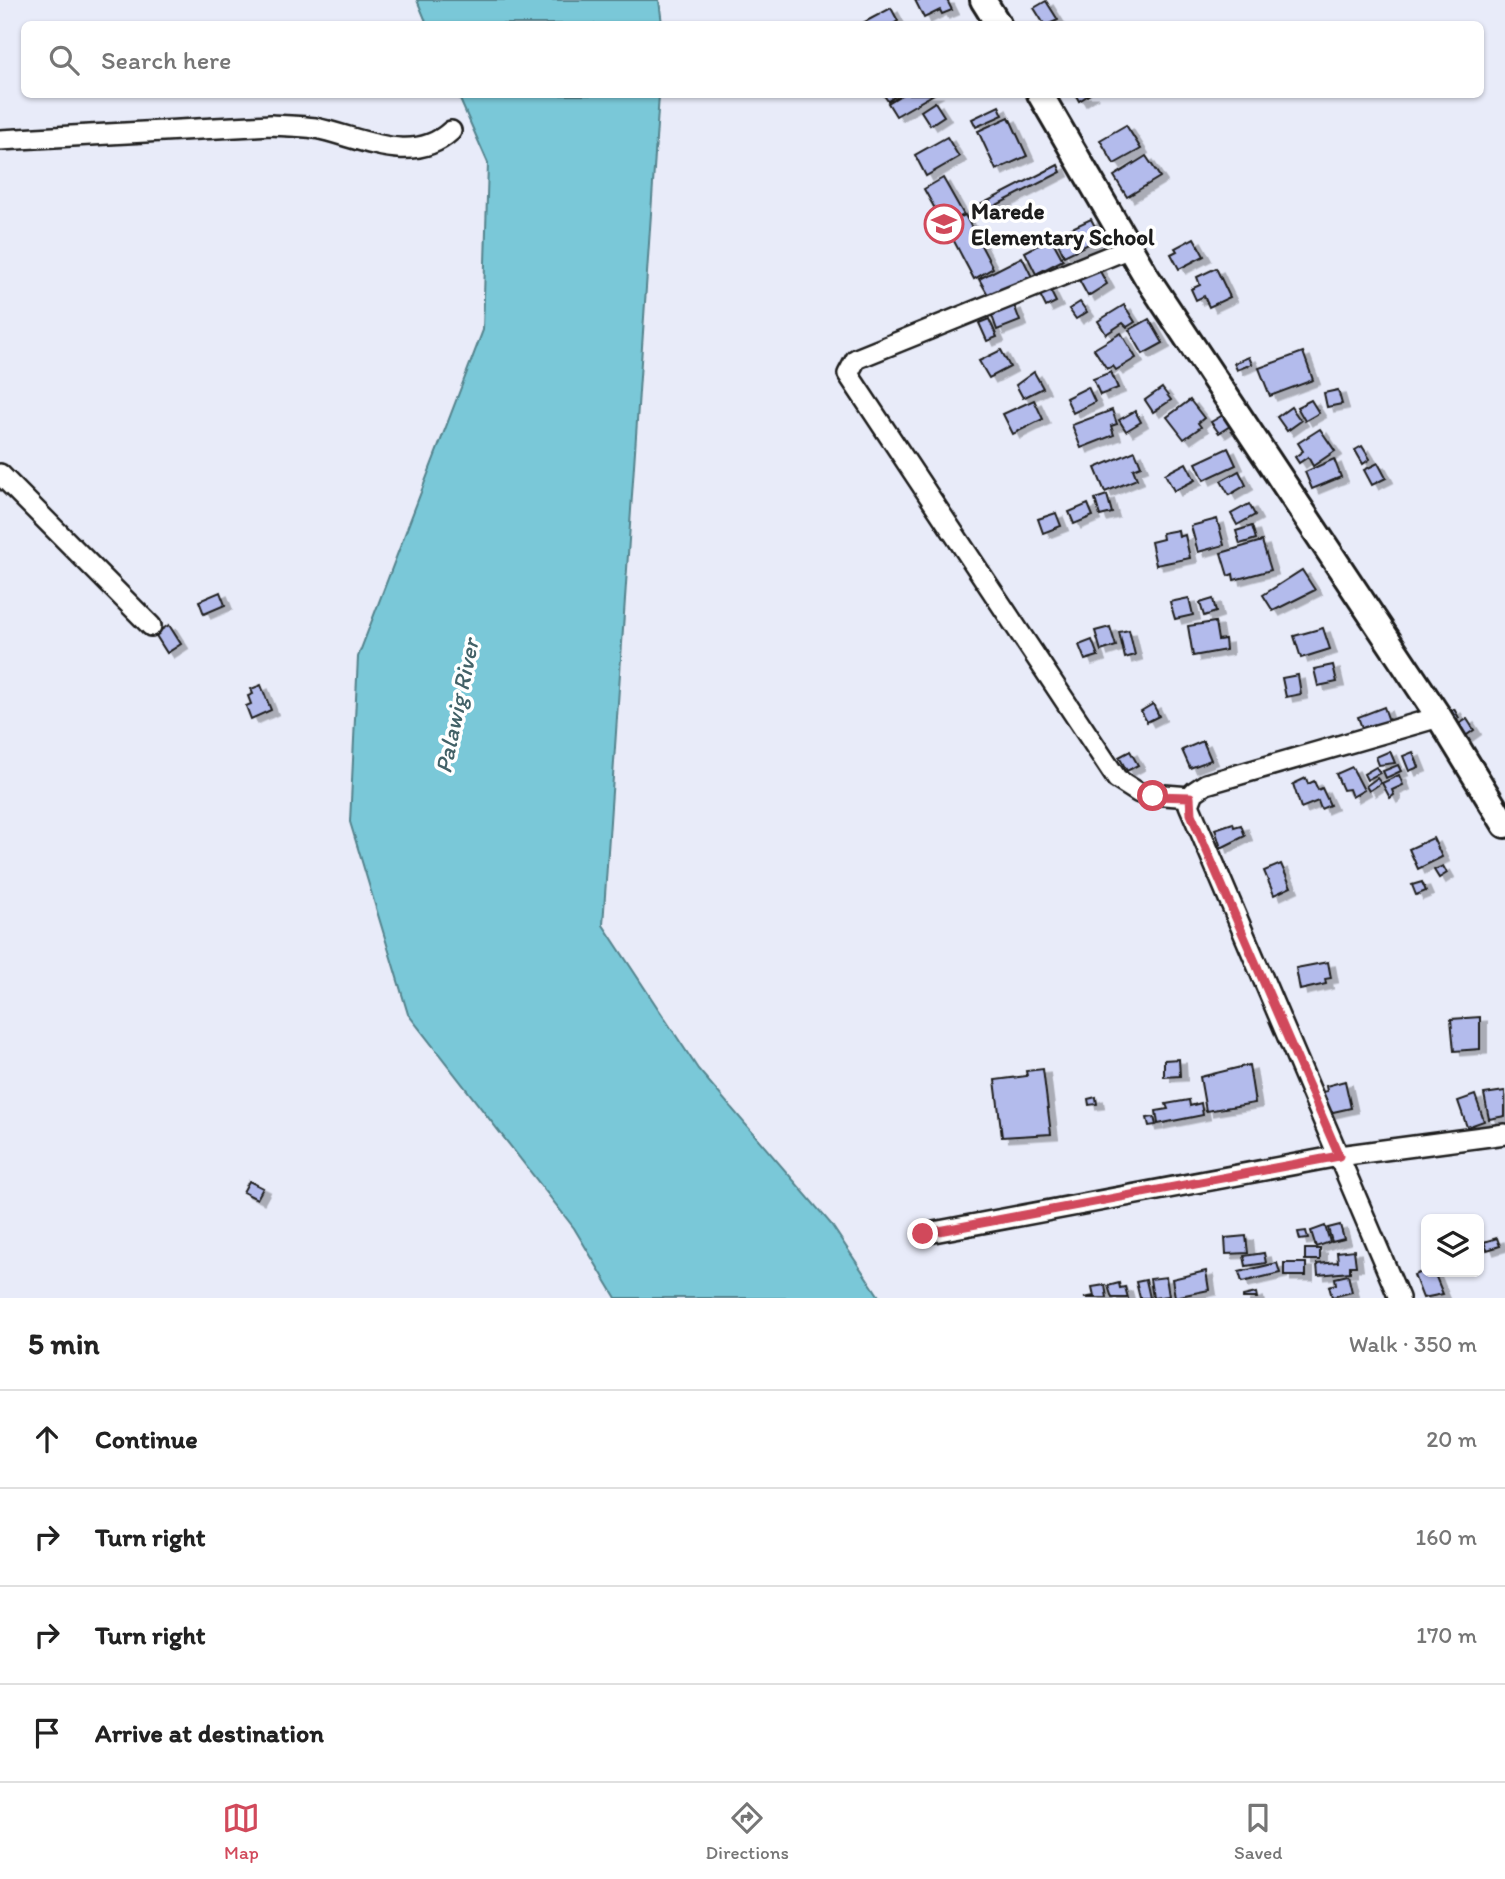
<!DOCTYPE html>
<meta charset="utf-8">
<style>
:root{--surface:#fff;--page:#f6f6f6;--text:#222;--muted:#767676;--line:#e0e0e0;--accent:#d1495b}
body{margin:0;font-family:Itim,sans-serif;background:var(--page);color:var(--text)}
.controls{position:absolute;right:21px;bottom:21px;display:grid;overflow:hidden;border-radius:10px;box-shadow:0 2px 5px #0004}
.controls button{width:63px;height:63px;display:grid;place-items:center;padding:0;border:0;border-bottom:2px solid var(--line);background:var(--surface);color:var(--text);font:35px sans-serif}
.stop{position:absolute;width:21px;height:21px;margin:-16px;border:5px solid #d1495b;border-radius:50%;background:#fff}
.stop.end{background:#d1495b;border-color:#fff;box-shadow:0 2px 7px #0008}
.list{margin:0;padding:0;list-style:none}
h2{display:flex;justify-content:space-between;align-items:center;height:91px;margin:0;padding:0 28px;font-size:30px}
h2 small{font-size:23px;font-weight:400;color:var(--muted)}
.list li{display:grid;grid-template-columns:46px 1fr auto;gap:21px;align-items:center;box-sizing:border-box;height:98px;padding:0 28px;border-top:2px solid var(--line)}
.list b{display:block;font-size:26px;white-space:nowrap}
.list em{font-size:23px;font-style:normal;color:var(--muted)}
.icon{flex:none;width:38px;height:38px;fill:none;stroke:currentColor;stroke-width:2;stroke-linecap:round;stroke-linejoin:round}
.map{position:relative;flex:none;width:1505px;height:1298px;overflow:hidden}
.search{position:absolute;background:var(--surface);box-shadow:0 2px 5px #0004;left:21px;right:21px;top:21px;height:77px;display:flex;align-items:center;gap:18px;box-sizing:border-box;padding:0 24px;border-radius:10px;color:var(--muted);font-size:26px}
.sheet{height:483px;background:var(--surface)}
nav{display:flex;justify-content:space-around;align-items:center;box-sizing:border-box;height:98px;border-top:2px solid var(--line);background:var(--surface);font-size:19px;color:var(--muted)}
nav a{display:grid;justify-items:center;gap:4px}
nav .on{color:var(--accent)}
.map>svg:first-child{display:block}
.water{fill:#7ac8d8;stroke:#54838d;stroke-width:2}
.building{fill:#b3bbec;stroke:#1c1c1c;stroke-width:2;filter:url(#shadow)}
.lines{fill:none;stroke-linecap:round;stroke-linejoin:round}
.minor-casing{stroke:#1c1c1c;stroke-width:24}
.tertiary-casing{stroke:#1c1c1c;stroke-width:30}
.minor{stroke:#fff;stroke-width:19}
.tertiary{stroke:#fff;stroke-width:24}
.route{stroke:#d1495b;stroke-width:9}
.labels{text-anchor:middle;stroke-width:7;stroke-linejoin:round;paint-order:stroke}
.poi-label{font-size:23px;font-weight:bold;fill:#1c1c1c;stroke:#fff;text-anchor:start}
.water-label{font-size:24px;font-style:italic;fill:#426167;stroke:#fff}
</style>
<div class="map">
<svg width="1505" height="1298" viewBox="0 0 1505 1298">
<defs>
<filter id="shadow"><feDropShadow dx="7" dy="4.5" stdDeviation="0" flood-color="#0004"/></filter>
</defs>
<rect width="100%" height="100%" fill="#e8ebf9"/>
<filter id="ink" filterUnits="userSpaceOnUse"><feTurbulence type="fractalNoise" baseFrequency=".0143" numOctaves="2"/><feDisplacementMap in="SourceGraphic" scale="14" xChannelSelector="R" yChannelSelector="G"/><feConvolveMatrix kernelMatrix="1 2 1 2 8 2 1 2 1" color-interpolation-filters="sRGB"/></filter>
<g filter="url(#ink)">
<g class="water">
<path d="M417,0H659L662,24H427Z"/>
<path d="M458,95H659L603,925L698,1069L831,1224L880,1298H616L574,1228L408,1014L350,822L358,657L483,330L488,163Z"/>
</g>
<g class="building">
<path d="M915,0H947L952,10L942,14L940,10L924,18Z"/>
<path d="M1046,1L1058,20L1049,24H1044L1034,8Z"/>
<path d="M891,8L898,21L893,24H861Z"/>
<path d="M883,94H898L888,101Z"/>
<path d="M903,94H934L896,116L888,103Z"/>
<path d="M1075,94H1090L1079,101Z"/>
<path d="M935,102L944,116L930,125L921,111Z"/>
<path d="M999,106L1003,115L976,127L972,119Z"/>
<path d="M1009,117L1027,156L996,170L978,131Z"/>
<path d="M1126,125L1141,149L1114,164L1100,140Z"/>
<path d="M947,137L959,157L926,176L915,155Z"/>
<path d="M1146,156L1160,177L1127,197L1114,176Z"/>
<path d="M1058,165L1061,172L983,212L980,205Z"/>
<path d="M943,178L964,215L944,225L924,189Z"/>
<path d="M965,215L993,268L974,279L946,226Z"/>
<path d="M1091,219L1101,238L1064,256L1055,236Z"/>
<path d="M1051,238L1063,260L1036,274L1025,252Z"/>
<path d="M1194,238L1204,256L1179,269L1171,254L1177,251L1175,248Z"/>
<path d="M1022,257L1033,279L991,300L979,279Z"/>
<path d="M1097,266L1107,284L1088,296L1078,278Z"/>
<path d="M1216,268L1230,297L1209,307L1204,296L1196,300L1191,289L1200,285L1197,277Z"/>
<path d="M1049,288L1056,302L1046,307L1039,293Z"/>
<path d="M1080,302L1087,312L1076,319L1069,309Z"/>
<path d="M1014,305L1020,321L997,330L991,313Z"/>
<path d="M1124,305L1135,322L1127,327L1123,323L1106,334L1098,321Z"/>
<path d="M989,319L997,337L987,341L979,323Z"/>
<path d="M1149,319L1163,343L1143,354L1129,330Z"/>
<path d="M1121,333L1136,358L1116,370L1113,366L1107,369L1094,349Z"/>
<path d="M1001,350L1010,367L989,378L979,361Z"/>
<path d="M1303,352L1313,380L1270,396L1259,368Z"/>
<path d="M1249,357L1252,364L1237,370L1234,363Z"/>
<path d="M1034,372L1043,388L1023,398L1016,385Z"/>
<path d="M1111,372L1118,388L1100,395L1093,379Z"/>
<path d="M1088,387L1095,402L1073,413L1066,398Z"/>
<path d="M1162,388L1171,400L1153,412L1145,400Z"/>
<path d="M1338,390L1342,404L1327,407L1324,393Z"/>
<path d="M1034,400L1043,419L1013,434L1003,414Z"/>
<path d="M1190,400L1204,418L1198,423L1201,427L1184,439L1167,417Z"/>
<path d="M1311,400L1319,413L1305,421L1297,407Z"/>
<path d="M1291,407L1301,421L1287,431L1277,417Z"/>
<path d="M1112,410L1117,424L1111,426L1114,435L1081,448L1072,425Z"/>
<path d="M1135,411L1141,422L1126,431L1119,420Z"/>
<path d="M1223,415L1230,426L1219,433L1211,422Z"/>
<path d="M1320,429L1335,451L1313,466L1308,457L1299,463L1295,457L1303,451L1298,443Z"/>
<path d="M1362,446L1370,459L1363,464L1355,450Z"/>
<path d="M1228,448L1236,465L1204,480L1196,463Z"/>
<path d="M1135,451L1141,466L1133,469L1137,479L1105,492L1095,468Z"/>
<path d="M1334,459L1341,477L1312,489L1305,472Z"/>
<path d="M1186,463L1195,480L1174,491L1165,474Z"/>
<path d="M1378,463L1386,478L1372,485L1364,470Z"/>
<path d="M1239,471L1246,485L1229,495L1221,481Z"/>
<path d="M1107,495L1112,513L1100,516L1095,499Z"/>
<path d="M1088,504L1093,516L1074,524L1069,512Z"/>
<path d="M1249,504L1255,515L1237,525L1231,514Z"/>
<path d="M1056,513L1061,526L1043,533L1038,519Z"/>
<path d="M1217,519L1224,545L1198,552L1191,526Z"/>
<path d="M1252,526L1256,539L1240,544L1236,531Z"/>
<path d="M1178,530L1179,537L1185,535L1190,558L1156,565L1151,542L1163,539L1162,533Z"/>
<path d="M1262,541L1271,570L1234,580L1233,574L1228,576L1221,553Z"/>
<path d="M1302,570L1315,590L1273,611L1263,595Z"/>
<path d="M220,592L225,605L204,614L199,601Z"/>
<path d="M1189,598L1193,615L1175,619L1170,602Z"/>
<path d="M1213,599L1216,612L1204,616L1200,603Z"/>
<path d="M1215,622L1218,640L1225,639L1226,650L1193,656L1188,626Z"/>
<path d="M169,625L181,644L167,653L155,634Z"/>
<path d="M1110,627L1116,646L1101,651L1095,631Z"/>
<path d="M1323,628L1330,649L1301,658L1294,636Z"/>
<path d="M1129,630L1135,655L1125,658L1119,632Z"/>
<path d="M1092,640L1098,656L1085,660L1079,645Z"/>
<path d="M1333,665L1337,682L1318,686L1314,669Z"/>
<path d="M1298,675L1301,694L1286,697L1282,678Z"/>
<path d="M261,685L271,710L251,719L246,706L251,704L248,696L253,694L251,689Z"/>
<path d="M1153,704L1159,716L1147,722L1141,711Z"/>
<path d="M1384,707L1390,724L1364,733L1358,717Z"/>
<path d="M1454,709L1459,718L1449,724L1444,714Z"/>
<path d="M1467,719L1474,730L1464,737L1456,726Z"/>
<path d="M1203,741L1211,760L1190,768L1182,750Z"/>
<path d="M1130,751L1138,765L1127,771L1119,757Z"/>
<path d="M1390,751L1395,763L1379,765L1376,757Z"/>
<path d="M1413,752L1419,767L1409,771L1403,756Z"/>
<path d="M1398,765L1401,771L1386,778L1383,771Z"/>
<path d="M1352,767L1364,790L1352,797L1349,789L1343,790L1336,774Z"/>
<path d="M1376,767L1380,773L1367,780L1364,774Z"/>
<path d="M1399,775L1403,785L1392,790L1394,795L1390,798L1382,783Z"/>
<path d="M1306,778L1308,784L1314,781L1318,790L1322,788L1330,805L1321,809L1318,801L1301,808L1293,784Z"/>
<path d="M1377,778L1381,783L1369,791L1366,786Z"/>
<path d="M1233,823L1234,827L1241,825L1245,836L1221,848L1215,829Z"/>
<path d="M1433,838L1442,857L1418,869L1409,849Z"/>
<path d="M1281,864L1291,887L1274,895L1264,871Z"/>
<path d="M1443,866L1447,873L1439,878L1434,870Z"/>
<path d="M1422,882L1426,891L1416,895L1412,885Z"/>
<path d="M1328,962L1331,978L1325,979L1326,984L1300,990L1296,968Z"/>
<path d="M1480,1017V1049L1454,1051L1451,1019Z"/>
<path d="M1179,1059L1180,1076L1164,1077V1060Z"/>
<path d="M1249,1065L1255,1103L1206,1111L1200,1077Z"/>
<path d="M1043,1069L1051,1134L1002,1137L995,1080L1027,1076L1026,1071Z"/>
<path d="M1345,1081L1351,1108L1324,1114L1319,1093L1327,1091L1326,1086Z"/>
<path d="M1505,1091V1116L1489,1119L1484,1094Z"/>
<path d="M1475,1095L1484,1121L1467,1127L1458,1101Z"/>
<path d="M1096,1097L1097,1104L1089,1105L1088,1099Z"/>
<path d="M1189,1100L1190,1106L1201,1103L1203,1115L1158,1124L1156,1111L1168,1109L1166,1104Z"/>
<path d="M1154,1117L1156,1125L1149,1126L1147,1118Z"/>
<path d="M249,1181L263,1188L257,1199L243,1192Z"/>
<path d="M1340,1225L1344,1239L1332,1242L1328,1228Z"/>
<path d="M1325,1226L1330,1242L1316,1247L1311,1231Z"/>
<path d="M1306,1231L1308,1239L1300,1240L1298,1232Z"/>
<path d="M1246,1236L1248,1253L1226,1254L1225,1238Z"/>
<path d="M1497,1238L1500,1246L1487,1250L1484,1242Z"/>
<rect x="1305" y="1249" width="15" height="11"/>
<path d="M1354,1250L1356,1266H1350V1272L1318,1275L1317,1264L1338,1262L1337,1252Z"/>
<path d="M1264,1253L1266,1263L1246,1266L1244,1256Z"/>
<path d="M1277,1263L1280,1273L1242,1282L1239,1272Z"/>
<rect x="1284" y="1263" width="22" height="13"/>
<path d="M1426,1270L1434,1272L1443,1294L1423,1298L1414,1275Z"/>
<path d="M1206,1271L1209,1290L1175,1297L1172,1279Z"/>
<path d="M1348,1275L1352,1292L1332,1297L1329,1286L1336,1284L1335,1278Z"/>
<path d="M1166,1277L1169,1296L1153,1298L1150,1279Z"/>
<path d="M1146,1280L1150,1298H1140L1136,1282Z"/>
<path d="M1119,1283L1120,1288L1125,1287L1128,1298H1112L1108,1286Z"/>
<path d="M1105,1285L1107,1298H1084L1094,1296L1092,1287Z"/>
<path d="M1256,1293L1257,1298H1243V1296Z"/>
</g>
<g class="lines">
<defs>
<g id="minor">
<path d="M0,140L271,125C286,126 301,126 315,128C360,137 412,167 451,131"/>
<path d="M1130,248L856,359L848,374L1117,779L1139,793L1190,797"/>
<path d="M0,474L151,626"/>
<path d="M923,1234L1339,1156L1505,1134"/>
<path d="M1399,1298L1189,805L1194,792L1206,784L1439,717"/>
</g>
<g id="tertiary">
<path d="M983,0L998,24"/>
<path d="M1040,94L1146,276L1439,717L1505,825"/>
</g>
</defs>
<use href="#minor" class="minor-casing"/>
<use href="#tertiary" class="tertiary-casing"/>
<use href="#minor" class="minor"/>
<use href="#tertiary" class="tertiary"/>
</g>
</g>
<g class="lines" filter="url(#ink)">
<path class="route" d="M923,1234L1339,1156L1191,814L1190,797L1153,796"/>
</g>
<defs>
<symbol id="school-ring" viewBox="-11 -11 22 22"><circle r="9.5" fill="#fff" stroke="#d1495b" stroke-width="1.5"/><path d="M0-5L7-2L0 1L-7-2ZM-4 1L0 2.5L4 1V4Q0 6-4 4Z" fill="#d1495b"/></symbol>
</defs>
<g fill-rule="evenodd">
<use href="#school-ring" x="922" y="202" width="44" height="44"/>
</g>
<g class="labels">
<g class="poi-label">
<text x="971" y="219">Marede<tspan x="971" dy="26">Elementary School</tspan></text>
</g>
<g class="water-label">
<text transform="translate(457 706) rotate(-78)" y="8">Palawig River</text>
</g>
</g>
</svg>
<div class="controls">
<button><svg class="icon" aria-label="layers" viewBox="0 0 24 24"><path d="M12 4l9 5-9 5-9-5zM3 14l9 5 9-5"/></svg></button>
</div>
<div class="stop" style="left:1153px;top:796px"></div>
<div class="stop end" style="left:923px;top:1234px"></div>
<div class="search"><svg class="icon" aria-label="search" viewBox="0 0 24 24"><circle cx="10" cy="10" r="6"/><path d="M15 15l6 6"/></svg>Search here</div>
</div>
<section class="sheet">
<h2>5 min<small>Walk · 350 m</small></h2>
<ul class="list">
<li><svg class="icon" aria-label="ahead" viewBox="0 0 24 24"><path d="M12 20V5M6 11l6-6 6 6"/></svg><div><b>Continue</b></div><em>20 m</em></li>
<li><svg class="icon" aria-label="right" viewBox="0 0 24 24"><path d="M7 20v-9h11M14 6l5 5-5 5"/></svg><div><b>Turn right</b></div><em>160 m</em></li>
<li><svg class="icon" aria-label="right" viewBox="0 0 24 24"><path d="M7 20v-9h11M14 6l5 5-5 5"/></svg><div><b>Turn right</b></div><em>170 m</em></li>
<li><svg class="icon" aria-label="arrive" viewBox="0 0 24 24"><path d="M6 21V4h12l-3 4 3 4H6"/></svg><div><b>Arrive at destination</b></div></li>
</ul>
</section>
<nav>
<a class="on"><svg class="icon" aria-label="map" viewBox="0 0 24 24"><path d="M3 6l6-2 6 2 6-2v14l-6 2-6-2-6 2zM9 4v14M15 6v14"/></svg>Map</a>
<a><svg class="icon" aria-label="directions" viewBox="0 0 24 24"><path d="M12 3l9 9-9 9-9-9zM9 14v-3h6M13 9l2 2-2 2"/></svg>Directions</a>
<a><svg class="icon" aria-label="saved" viewBox="0 0 24 24"><path d="M7 4h10v16l-5-4-5 4z"/></svg>Saved</a>
</nav>
